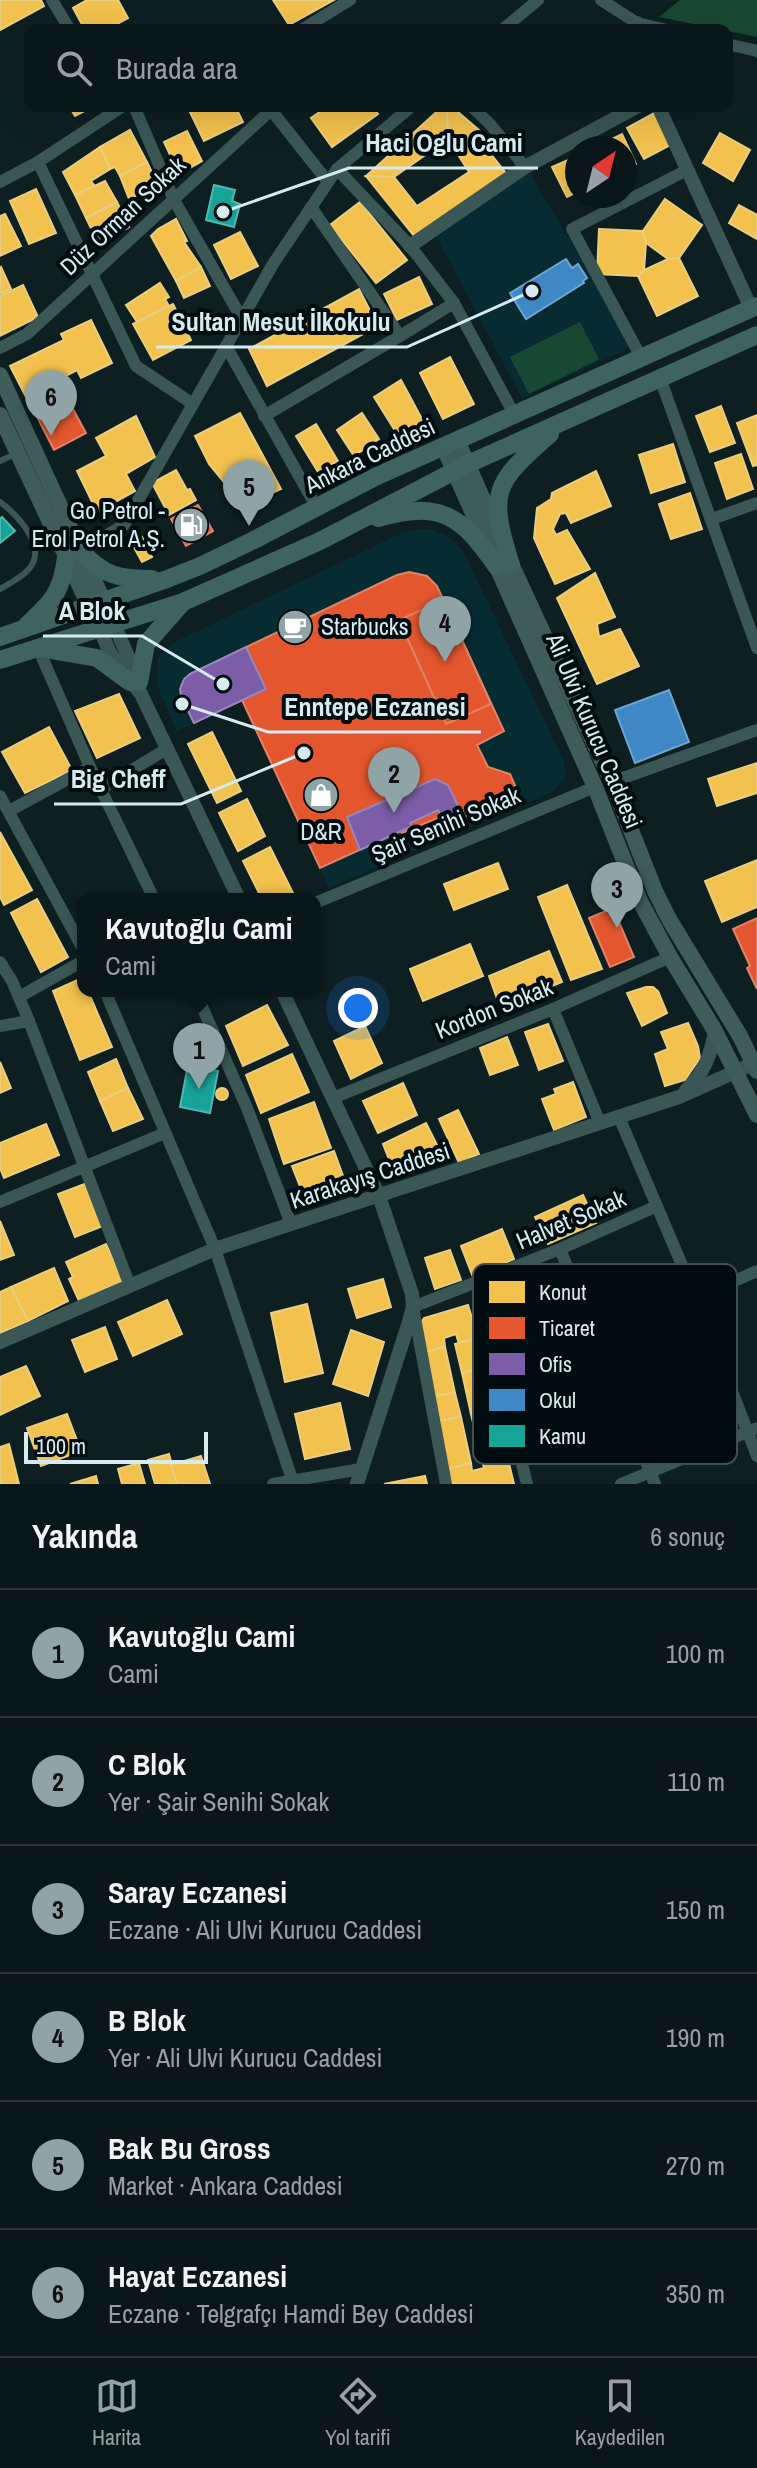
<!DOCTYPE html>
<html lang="tr">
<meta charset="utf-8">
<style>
:root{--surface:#0a171a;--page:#132023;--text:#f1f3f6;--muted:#999fa2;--line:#2a3639;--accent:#90a4a8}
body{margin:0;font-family:"Archivo Narrow",sans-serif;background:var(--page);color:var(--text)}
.compass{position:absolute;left:565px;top:136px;width:72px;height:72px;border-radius:50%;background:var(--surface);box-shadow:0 8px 32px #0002;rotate:35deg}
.scale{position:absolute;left:24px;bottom:20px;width:184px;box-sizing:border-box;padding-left:8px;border:4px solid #d6ebf0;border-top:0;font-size:22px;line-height:28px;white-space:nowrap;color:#d6ebf0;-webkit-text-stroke:6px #010c10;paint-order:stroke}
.you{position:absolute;left:358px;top:1008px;width:28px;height:28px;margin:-20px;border:6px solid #fff;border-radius:50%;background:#1a73e8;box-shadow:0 0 0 12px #1a73e833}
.badge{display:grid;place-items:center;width:52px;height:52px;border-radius:50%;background:var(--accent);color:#111;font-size:26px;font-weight:700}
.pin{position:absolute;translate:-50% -66px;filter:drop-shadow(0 2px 4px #0008)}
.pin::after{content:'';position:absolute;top:42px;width:28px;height:24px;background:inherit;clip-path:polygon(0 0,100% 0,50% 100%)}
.popup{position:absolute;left:77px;top:893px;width:244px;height:104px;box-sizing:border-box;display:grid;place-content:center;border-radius:16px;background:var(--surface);filter:drop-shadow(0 2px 6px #0005);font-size:26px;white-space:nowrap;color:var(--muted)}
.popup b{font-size:30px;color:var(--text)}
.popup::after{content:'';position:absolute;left:50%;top:100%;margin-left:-16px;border:16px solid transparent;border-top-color:var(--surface)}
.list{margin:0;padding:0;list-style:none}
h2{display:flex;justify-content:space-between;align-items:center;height:104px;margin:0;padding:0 32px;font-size:34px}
h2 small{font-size:26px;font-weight:400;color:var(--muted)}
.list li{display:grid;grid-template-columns:52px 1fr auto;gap:24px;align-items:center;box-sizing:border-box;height:128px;padding:0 32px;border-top:2px solid var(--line)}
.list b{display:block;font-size:30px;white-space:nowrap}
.list p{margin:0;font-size:26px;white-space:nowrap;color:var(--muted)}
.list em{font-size:26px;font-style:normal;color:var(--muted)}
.icon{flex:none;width:44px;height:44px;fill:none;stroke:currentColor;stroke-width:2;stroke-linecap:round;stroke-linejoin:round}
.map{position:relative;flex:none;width:757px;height:1484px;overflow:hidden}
.search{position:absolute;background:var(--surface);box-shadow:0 8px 32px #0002;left:24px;right:24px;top:24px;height:88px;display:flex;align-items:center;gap:20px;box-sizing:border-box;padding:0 28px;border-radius:16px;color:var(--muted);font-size:30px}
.sheet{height:872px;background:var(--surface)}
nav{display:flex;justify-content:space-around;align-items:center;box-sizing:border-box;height:112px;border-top:2px solid var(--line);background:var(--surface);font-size:22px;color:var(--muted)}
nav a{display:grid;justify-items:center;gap:4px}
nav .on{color:var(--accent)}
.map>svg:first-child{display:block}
.built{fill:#062c32}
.green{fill:#184833}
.homes{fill:#f2c14e;stroke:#eace7f;stroke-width:2}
.shops{fill:#e4572e;stroke:#e08368;stroke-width:2}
.offices{fill:#7b5ea7;stroke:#9688bd;stroke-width:2}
.schools{fill:#3f88c5;stroke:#6ca6d2;stroke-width:2}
.public{fill:#17a398;stroke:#50b9b2;stroke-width:2}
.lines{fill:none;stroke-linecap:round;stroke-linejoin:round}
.service{stroke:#3b5755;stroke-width:6}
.minor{stroke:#3b5755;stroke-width:12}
.tertiary{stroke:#3b5755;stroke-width:14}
.secondary{stroke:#3d5c5a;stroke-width:16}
.primary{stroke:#3f6361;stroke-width:18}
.labels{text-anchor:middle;stroke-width:8;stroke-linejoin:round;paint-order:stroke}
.street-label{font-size:24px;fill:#d6ebf0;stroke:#010c10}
.poi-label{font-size:24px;fill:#d6ebf0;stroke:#010c10;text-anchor:end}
.key{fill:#010c10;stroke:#414f53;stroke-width:2}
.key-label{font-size:22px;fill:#d6ebf0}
.leader{fill:none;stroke:#d6ebf0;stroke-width:3}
.callout-dot{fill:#d6ebf0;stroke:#010c10;stroke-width:3}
.callout-label{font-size:26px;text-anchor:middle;font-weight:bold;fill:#d6ebf0;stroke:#010c10;stroke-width:8;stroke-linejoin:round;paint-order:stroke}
</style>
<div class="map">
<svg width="757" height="1484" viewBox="0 0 757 1484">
<rect width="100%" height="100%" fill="#0e1f22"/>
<g class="built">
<path d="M529,171L633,346L522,398L436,236Z"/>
<path d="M429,529L447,536L463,551L564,761L565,778L552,792L329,888L242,701L177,731L158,688L157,662L162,653L177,641L402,533L412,530Z"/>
<path d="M555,1263L618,1416L524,1450L489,1290Z"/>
</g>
<g class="green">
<path d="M680,0H757V37L659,17Z"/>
<path d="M580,322L599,359L529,394L510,357Z"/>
<path d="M553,1273L581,1343L549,1356L521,1286Z"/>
<path d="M707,1349L734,1418L735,1425L666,1456L656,1450L626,1380Z"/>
</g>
<g class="homes">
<path d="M0,0H41L44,6L0,30Z"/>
<path d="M87,0H118L128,18L106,30H85L73,8Z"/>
<path d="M273,0H334L289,25Z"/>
<path d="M69,106H94L75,116Z"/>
<path d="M187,106H235L243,122L204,141Z"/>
<path d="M328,106H372L378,114L332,147L311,118Z"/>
<path d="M443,106H447L448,139L394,177L366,176Z"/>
<path d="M447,106H451L480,131L493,157L506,173L414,236L366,176L394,177L417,206L469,172L448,139Z"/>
<path d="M656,112L674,143L644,159L627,128Z"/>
<path d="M130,130L147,162L120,176L115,167L110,169L100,147Z"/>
<path d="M187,131L202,161L179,174L164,142Z"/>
<path d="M720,133L750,150L733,181L703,163Z"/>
<path d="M622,134L636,164L625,170V148H612L608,141Z"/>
<path d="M100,147L110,169L91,181L95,186L75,195L63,172Z"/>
<path d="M577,156V192L567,197L552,167Z"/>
<path d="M147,162L158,185L129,199L120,176Z"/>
<path d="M105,181L117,202L86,218L75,195Z"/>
<path d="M36,189L56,233L29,244L10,201Z"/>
<path d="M665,199L702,225L679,258L668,259L646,243L643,231Z"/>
<path d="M117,202L129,227L98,243L86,218Z"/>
<path d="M360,202L407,260L376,283L330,225Z"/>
<path d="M739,205L757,215V239L729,223Z"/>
<path d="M5,214L21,246L0,256V216Z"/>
<path d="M176,219L187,241L184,242L201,267L176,281L151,236L158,229Z"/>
<path d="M599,229L643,231L646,243L644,270L638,276L597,274Z"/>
<path d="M240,232L258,266L231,279L214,245Z"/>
<path d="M679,258L698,296L657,316L638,276L644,270L668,259Z"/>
<path d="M1,267L11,289L0,294V268Z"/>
<path d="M201,267L210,286L184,298L176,281Z"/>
<path d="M419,277L432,304L397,320L384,294Z"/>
<path d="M160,283L169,297L165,299L169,306L137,322L126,305Z"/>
<path d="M23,285L38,317L0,336V296Z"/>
<path d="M359,289L378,326L267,386L249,349Z"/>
<path d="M173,304L191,340L153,360L133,324Z"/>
<path d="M91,320L112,363L81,378L77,370L26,397L10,366L64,340L61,334Z"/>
<path d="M450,357L474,404L443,419L420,373Z"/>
<path d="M401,380L423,421L399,437L374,397Z"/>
<path d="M721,406L735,443L710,452L696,416Z"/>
<path d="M240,413L281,489L240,507L237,502L240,496L227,486L209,464L195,436Z"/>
<path d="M362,413L379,439L354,456L337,430Z"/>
<path d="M757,415V465L753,466L737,423Z"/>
<path d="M136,416L155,457L126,474L135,491L97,512L77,471L106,456L96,438Z"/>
<path d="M316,424L338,461L318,472L296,436Z"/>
<path d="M673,444L685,482L651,493L639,455Z"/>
<path d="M741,454L753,489L727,499L715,463Z"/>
<path d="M176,470L187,490L190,489L196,500L169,515L152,483Z"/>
<path d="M596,471L611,506L571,523L566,513L560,514L553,529L556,535L567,530L590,569L555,584L534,538L537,508L551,499L552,493Z"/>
<path d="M690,493L702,529L671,539L659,504Z"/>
<path d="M142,537L152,557L142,562L131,542Z"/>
<path d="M595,573L615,617L597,624L599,637L620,629L639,666L597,684L557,598Z"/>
<path d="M119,694L140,738L97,758L75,711Z"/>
<path d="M49,727L72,770L25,793L2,752Z"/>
<path d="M212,732L241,791L217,803L188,744Z"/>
<path d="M757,763V793L717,806L708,779Z"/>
<path d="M247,799L265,836L238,851L219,813Z"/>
<path d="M0,832L32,890L4,905L0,897Z"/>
<path d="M270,847L294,895L286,899H262L243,861Z"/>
<path d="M757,860V907L722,922L705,881Z"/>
<path d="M498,863L508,889L454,910L444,884Z"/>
<path d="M567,885L602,969L571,980L538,897Z"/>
<path d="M37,899L68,957L41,972L11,913Z"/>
<path d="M470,944L483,976L423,1001L410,969Z"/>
<path d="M549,951L562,982L500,1007L489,976Z"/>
<path d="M82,978L83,991H88L112,1047L80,1060L53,991Z"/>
<path d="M646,987H653L658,991L667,1013L642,1026L627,993Z"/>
<path d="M267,1005L288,1045L243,1066L226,1026Z"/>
<path d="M688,1023L698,1046L700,1058L685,1080L665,1086L655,1054L668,1049L661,1032Z"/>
<path d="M548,1024L563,1061L539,1070L525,1032Z"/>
<path d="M365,1026L382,1063L351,1079L334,1041Z"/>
<path d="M507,1037L518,1065L490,1075L480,1048Z"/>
<path d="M292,1054L309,1092L261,1113L246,1075Z"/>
<path d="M116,1059L128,1088L100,1101L88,1072Z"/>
<path d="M0,1062L11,1088L0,1093Z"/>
<path d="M573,1082L586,1117L554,1130L542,1099L556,1094L554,1089Z"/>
<path d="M403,1083L417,1115L378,1133L363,1101Z"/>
<path d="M128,1088L143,1119L113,1131L100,1101Z"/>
<circle cx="222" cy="1094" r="6"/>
<path d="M314,1102L331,1148L284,1164L269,1119Z"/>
<path d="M458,1110L479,1154L459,1163L439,1119Z"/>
<path d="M426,1123L440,1151L394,1172L383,1144Z"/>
<path d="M46,1124L59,1155L4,1178L0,1168V1143Z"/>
<path d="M334,1151L346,1184L305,1199L292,1166Z"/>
<path d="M87,1183L103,1226L75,1237L58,1194Z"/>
<path d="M583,1195L596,1223L548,1244L535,1217Z"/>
<path d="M0,1221L14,1255L0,1260Z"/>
<path d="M502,1229L514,1259L473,1277L461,1246Z"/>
<path d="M106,1244L123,1281L79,1301L69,1279L73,1277L66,1262Z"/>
<path d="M450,1250L461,1280L435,1289L425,1258Z"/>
<path d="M54,1268L68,1301L28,1321L11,1287Z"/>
<path d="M383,1279L391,1307L357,1318L348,1289Z"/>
<path d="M11,1287L28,1321L0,1333V1292Z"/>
<path d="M167,1300L182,1334L133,1356L118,1322Z"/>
<path d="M307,1304L323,1373L285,1382L271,1313Z"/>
<path d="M468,1305L478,1338L459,1344L456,1334L444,1338L445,1347L424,1352L419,1326L424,1318Z"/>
<path d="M105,1327L117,1359L85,1372L72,1340Z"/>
<path d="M351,1330L384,1342L368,1396L333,1384Z"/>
<path d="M478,1338L486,1367L462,1373L455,1344Z"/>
<path d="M445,1347L455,1393L433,1396L424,1352Z"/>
<path d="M26,1366L40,1396L0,1415V1377Z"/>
<path d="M486,1367L495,1408L471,1414L462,1373Z"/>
<path d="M455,1393L461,1417L437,1421L433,1396Z"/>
<path d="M340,1403L350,1449L305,1459L295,1414Z"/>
<path d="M495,1408L507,1455L482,1461L471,1414Z"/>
<path d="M67,1414L81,1451L41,1466L27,1428Z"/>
<path d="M461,1417L471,1463L447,1469L437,1421Z"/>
<path d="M9,1444L19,1484H0V1447Z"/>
<path d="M169,1454L177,1484H155L148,1460Z"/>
<path d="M507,1455L514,1484H450L447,1469L471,1463L472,1471L484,1468L482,1461Z"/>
<path d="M201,1456L210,1484H177L171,1465Z"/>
<path d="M139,1463L145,1484H122L118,1469Z"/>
<path d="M96,1476L98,1484H70Z"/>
<path d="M425,1476L427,1484H384Z"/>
</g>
<g class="shops">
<path d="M65,394L86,433L54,450L34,411Z"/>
<path d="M198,505L213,531L186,546L171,519Z"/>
<path d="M409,572L427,576L437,586L504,731L477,745L488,767L510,774L518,792L445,827L440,817L402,833L401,831L320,868L242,700L194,723L181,696V686L190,674L397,575Z"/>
<path d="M444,600L491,704L446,724L399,620Z"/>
<path d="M613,908L634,957L610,967L589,918Z"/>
<path d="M757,918V989L747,968L750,966L733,929Z"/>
</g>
<g class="offices">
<path d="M246,647L266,689L194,723L181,696L180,689L184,679L190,674Z"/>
<path d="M435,779L448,785L463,816L445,824L438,810L410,823L412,826L360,850L347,817Z"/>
</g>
<g class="schools">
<path d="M566,259L572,268L578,264L587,278L583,281L584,283L526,319L510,293Z"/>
<path d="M669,690L689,742L635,763L615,710Z"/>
<path d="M588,1340L604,1380L592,1408L551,1424L537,1389L555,1382L560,1371L553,1354Z"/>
</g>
<g class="public">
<path d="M214,185L235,190L232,201L240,204L234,227L206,220Z"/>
<path d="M2,517L15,531L0,543V519Z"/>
<path d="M188,1065L218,1071L210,1113L180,1107Z"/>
</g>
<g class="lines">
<g class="service">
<path d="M0,461L15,454"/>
<path d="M0,502C16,514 46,544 31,566C25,576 10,583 0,589"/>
</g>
<g class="minor">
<path d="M52,0L70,30"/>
<path d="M601,0L637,23L667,30"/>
<path d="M301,30L350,0"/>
<path d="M502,30L538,0"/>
<path d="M727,44L757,51"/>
<path d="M134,106L174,200L242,319"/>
<path d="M268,106L328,182"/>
<path d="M471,106L490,124L525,167"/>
<path d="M38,162L136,366L193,404"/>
<path d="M337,169L410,246L454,303L514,414"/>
<path d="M0,182L38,162L123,106"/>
<path d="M311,207L400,336"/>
<path d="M226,346L317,508"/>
<path d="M0,348L27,334L271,110"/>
<path d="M641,357L572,229L687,170"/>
<path d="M660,378L757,648"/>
<path d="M264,416L400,336L454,303"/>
<path d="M712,519L757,503"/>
<path d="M81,551L124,525L273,264L337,169L412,106"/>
<path d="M38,648L90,767L154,899"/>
<path d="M612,782L757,730"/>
<path d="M101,789L168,748"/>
<path d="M0,796L83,949"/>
<path d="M9,811L90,767"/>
<path d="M315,903L595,787"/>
<path d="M0,962L12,981L29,1021L130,1286"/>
<path d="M105,991L215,1249L292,1479"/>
<path d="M195,991L247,1108L291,1224"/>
<path d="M19,997L83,961"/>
<path d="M553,1009L600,1123"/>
<path d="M0,1026L29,1021"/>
<path d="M333,1098L553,1009L670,957"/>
<path d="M619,1117L696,1298L757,1456"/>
<path d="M0,1202L165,1133"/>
<path d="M560,1249L655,1484"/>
<path d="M477,1284L527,1484"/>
<path d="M696,1298L757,1271"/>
<path d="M273,1484L361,1469"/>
<path d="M446,1484L413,1307L560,1249L657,1206"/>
<path d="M621,1484L757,1428"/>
</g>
<g class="tertiary">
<path d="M636,30L637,23"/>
<path d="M658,106L751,308"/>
<path d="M410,246L525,167L638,106"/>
<path d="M114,624L139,682"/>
<path d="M100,629L110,653L141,694L239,899"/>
<path d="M282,991L379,1196L412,1294L413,1307L408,1325L357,1484"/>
<path d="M686,1090C704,1074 711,1054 715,1031"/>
<path d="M0,1342L215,1249L679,1097L746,1067"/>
</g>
<g class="secondary">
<path d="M0,375L114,624"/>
<path d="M0,415L100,629"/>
<path d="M457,440L498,534"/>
<path d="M443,446L595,787L640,901L670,957L715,1031L757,1115"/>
<path d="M507,555L612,782L655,891L669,919L740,1036L757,1071"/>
</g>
<g class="primary">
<path d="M378,518C441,500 462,516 497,567"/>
<path d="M81,551C103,576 120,579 152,579"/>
<path d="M511,565C488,492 493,484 550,434"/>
<path d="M27,625C52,602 62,592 66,557"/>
<path d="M0,637L167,579L200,566L252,541L375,477L757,306"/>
<path d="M45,649L97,658L130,682"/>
<path d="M0,660L183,602L320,541L468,464L757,335"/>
<path d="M139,682L146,644L182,603"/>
</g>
</g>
<defs>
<symbol id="fuel-disc" viewBox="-11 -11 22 22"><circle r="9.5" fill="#90a4a8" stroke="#010c10"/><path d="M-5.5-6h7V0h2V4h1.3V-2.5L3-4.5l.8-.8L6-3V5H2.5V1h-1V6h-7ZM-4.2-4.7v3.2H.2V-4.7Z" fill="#fff"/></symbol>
<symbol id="cafe-disc" viewBox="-11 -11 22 22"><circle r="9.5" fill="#90a4a8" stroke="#010c10"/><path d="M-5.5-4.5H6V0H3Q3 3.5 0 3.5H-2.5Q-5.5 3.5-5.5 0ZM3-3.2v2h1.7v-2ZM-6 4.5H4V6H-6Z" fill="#fff"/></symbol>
<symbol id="shop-disc" viewBox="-11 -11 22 22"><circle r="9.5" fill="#90a4a8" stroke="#010c10"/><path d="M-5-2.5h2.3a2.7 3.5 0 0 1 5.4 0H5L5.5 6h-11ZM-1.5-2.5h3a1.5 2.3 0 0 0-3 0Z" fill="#fff"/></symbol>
</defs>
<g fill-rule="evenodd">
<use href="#fuel-disc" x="171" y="505" width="40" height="40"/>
<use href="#cafe-disc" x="275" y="607" width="40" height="40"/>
<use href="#shop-disc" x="301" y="775" width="40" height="40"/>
</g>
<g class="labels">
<g class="street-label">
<text transform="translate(123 216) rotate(-43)" y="8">Düz Orman Sokak</text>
<text transform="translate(370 456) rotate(-26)" y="8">Ankara Caddesi</text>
<text transform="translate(594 731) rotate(67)" y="8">Ali Ulvi Kurucu Caddesi</text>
<text transform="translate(446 825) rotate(-23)" y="8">Şair Senihi Sokak</text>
<text transform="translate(494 1009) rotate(-22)" y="8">Kordon Sokak</text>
<text transform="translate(370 1176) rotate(-18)" y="8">Karakayış Caddesi</text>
<text transform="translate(571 1220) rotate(-23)" y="8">Halvet Sokak</text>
</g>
<g class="poi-label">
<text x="165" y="519">Go Petrol -<tspan x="165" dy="28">Erol Petrol A.Ş.</tspan></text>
<text x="321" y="635" text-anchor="start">Starbucks</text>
<text x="321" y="840" text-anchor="middle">D&amp;R</text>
</g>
</g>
<rect x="473" y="1264" width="264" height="200" rx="12" class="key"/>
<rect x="489" y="1281" width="36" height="22" fill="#f2c14e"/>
<rect x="489" y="1317" width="36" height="22" fill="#e4572e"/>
<rect x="489" y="1353" width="36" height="22" fill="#7b5ea7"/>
<rect x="489" y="1389" width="36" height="22" fill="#3f88c5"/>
<rect x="489" y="1425" width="36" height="22" fill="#17a398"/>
<g class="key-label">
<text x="539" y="1300">Konut</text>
<text x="539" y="1336">Ticaret</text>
<text x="539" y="1372">Ofis</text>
<text x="539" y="1408">Okul</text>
<text x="539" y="1444">Kamu</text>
</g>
<path class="leader" d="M223 212L349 168H538M532 291L407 347H156M223 684L142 636H43M182 704L268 732H481M304 753L181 804H54"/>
<g class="callout-dot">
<circle cx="223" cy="212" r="8"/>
<circle cx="532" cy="291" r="8"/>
<circle cx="223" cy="684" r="8"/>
<circle cx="182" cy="704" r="8"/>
<circle cx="304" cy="753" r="8"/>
</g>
<g class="callout-label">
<text x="444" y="152">Haci Oglu Cami</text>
<text x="281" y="331">Sultan Mesut İlkokulu</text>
<text x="92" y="620">A Blok</text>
<text x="375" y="716">Enntepe Eczanesi</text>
<text x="118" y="788">Big Cheff</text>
</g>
</svg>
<svg class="compass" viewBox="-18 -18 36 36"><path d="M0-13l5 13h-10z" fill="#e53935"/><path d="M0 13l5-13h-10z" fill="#999fa2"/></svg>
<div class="scale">100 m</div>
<div class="you"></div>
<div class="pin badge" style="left:199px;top:1089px">1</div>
<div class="popup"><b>Kavutoğlu Cami</b>Cami</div>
<div class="pin badge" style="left:394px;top:813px">2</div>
<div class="pin badge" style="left:617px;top:928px">3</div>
<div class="pin badge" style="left:445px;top:662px">4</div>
<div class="pin badge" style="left:249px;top:526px">5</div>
<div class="pin badge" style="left:51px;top:436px">6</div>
<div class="search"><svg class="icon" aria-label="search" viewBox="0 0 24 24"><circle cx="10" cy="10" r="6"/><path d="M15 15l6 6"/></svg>Burada ara</div>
</div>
<section class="sheet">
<h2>Yakında<small>6 sonuç</small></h2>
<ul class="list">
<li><span class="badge">1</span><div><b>Kavutoğlu Cami</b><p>Cami</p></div><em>100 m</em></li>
<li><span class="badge">2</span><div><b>C Blok</b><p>Yer · Şair Senihi Sokak</p></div><em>110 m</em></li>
<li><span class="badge">3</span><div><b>Saray Eczanesi</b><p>Eczane · Ali Ulvi Kurucu Caddesi</p></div><em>150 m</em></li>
<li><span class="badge">4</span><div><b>B Blok</b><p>Yer · Ali Ulvi Kurucu Caddesi</p></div><em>190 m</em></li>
<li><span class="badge">5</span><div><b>Bak Bu Gross</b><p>Market · Ankara Caddesi</p></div><em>270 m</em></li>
<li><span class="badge">6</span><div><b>Hayat Eczanesi</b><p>Eczane · Telgrafçı Hamdi Bey Caddesi</p></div><em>350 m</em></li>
</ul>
</section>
<nav>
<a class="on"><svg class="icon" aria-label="map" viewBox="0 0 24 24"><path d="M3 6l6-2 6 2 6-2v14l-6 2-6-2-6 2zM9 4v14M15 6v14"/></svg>Harita</a>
<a><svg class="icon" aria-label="directions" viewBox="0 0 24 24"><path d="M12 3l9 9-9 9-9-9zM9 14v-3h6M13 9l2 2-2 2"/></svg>Yol tarifi</a>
<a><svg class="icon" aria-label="saved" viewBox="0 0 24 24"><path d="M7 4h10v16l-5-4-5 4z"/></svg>Kaydedilen</a>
</nav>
